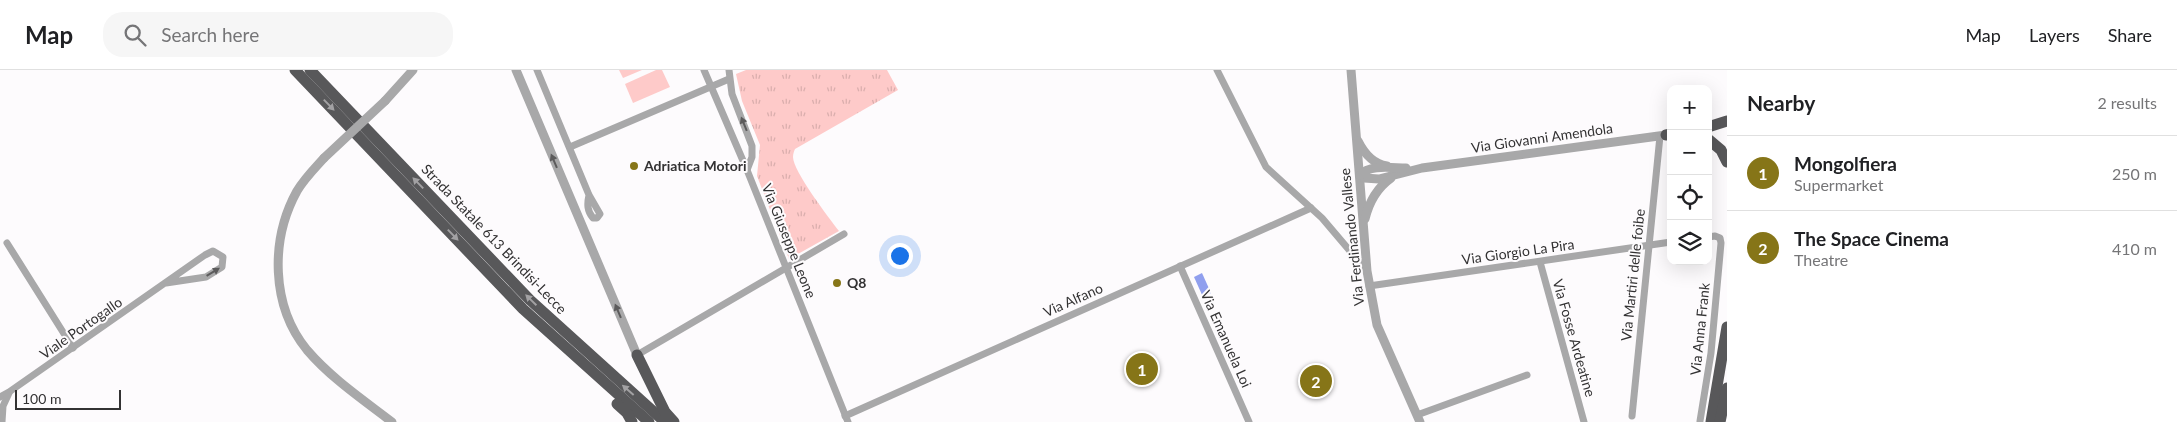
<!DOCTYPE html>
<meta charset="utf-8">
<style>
:root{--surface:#fff;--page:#f6f6f6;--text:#202124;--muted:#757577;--line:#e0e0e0;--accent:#867518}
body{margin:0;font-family:Lato,sans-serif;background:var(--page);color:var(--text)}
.controls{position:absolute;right:15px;top:15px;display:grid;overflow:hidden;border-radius:10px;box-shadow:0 5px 20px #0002}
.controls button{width:45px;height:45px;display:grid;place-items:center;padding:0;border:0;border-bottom:1px solid var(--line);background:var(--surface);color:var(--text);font:25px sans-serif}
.scale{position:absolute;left:15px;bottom:12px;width:106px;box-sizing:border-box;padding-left:5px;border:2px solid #333233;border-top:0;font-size:14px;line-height:18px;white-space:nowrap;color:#333233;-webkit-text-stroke:4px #fdfbfd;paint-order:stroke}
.you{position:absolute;left:899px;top:185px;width:18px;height:18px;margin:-12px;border:4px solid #fff;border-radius:50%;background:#1a73e8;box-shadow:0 0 0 8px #1a73e833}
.badge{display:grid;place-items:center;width:32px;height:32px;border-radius:50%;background:var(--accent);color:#fff;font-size:16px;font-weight:700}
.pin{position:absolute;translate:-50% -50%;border:2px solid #fff;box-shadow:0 1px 5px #0006}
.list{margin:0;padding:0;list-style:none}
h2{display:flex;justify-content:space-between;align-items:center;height:65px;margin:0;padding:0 20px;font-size:21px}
h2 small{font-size:16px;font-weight:400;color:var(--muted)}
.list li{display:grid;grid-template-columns:32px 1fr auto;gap:15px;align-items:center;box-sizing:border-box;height:75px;padding:0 20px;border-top:1px solid var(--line)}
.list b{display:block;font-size:19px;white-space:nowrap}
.list p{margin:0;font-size:16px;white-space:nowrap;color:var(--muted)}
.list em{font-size:16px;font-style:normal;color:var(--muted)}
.icon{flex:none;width:28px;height:28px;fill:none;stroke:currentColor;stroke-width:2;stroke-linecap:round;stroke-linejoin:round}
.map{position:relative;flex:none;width:1727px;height:352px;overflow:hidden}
header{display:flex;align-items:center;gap:30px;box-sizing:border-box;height:70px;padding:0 25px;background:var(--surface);border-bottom:1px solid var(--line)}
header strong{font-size:24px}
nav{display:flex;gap:28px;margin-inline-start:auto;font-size:18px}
.search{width:350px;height:45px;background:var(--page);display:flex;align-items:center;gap:12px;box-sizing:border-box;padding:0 18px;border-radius:20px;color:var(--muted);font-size:19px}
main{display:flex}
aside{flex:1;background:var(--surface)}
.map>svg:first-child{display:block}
.grass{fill:url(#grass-tufts)}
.pitch{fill:#fecac9}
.water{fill:#909fee}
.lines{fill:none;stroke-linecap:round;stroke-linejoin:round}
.minor{stroke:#a8a8a9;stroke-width:7}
.tertiary{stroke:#a8a8a9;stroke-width:9}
.trunk{stroke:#58585a;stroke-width:11}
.tertiary-bridge{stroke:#a8a8a9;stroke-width:9}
.oneway{fill:#a2a1a3}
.oneway2{fill:#5c5b5c}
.poi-dot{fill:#867518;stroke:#fdfbfd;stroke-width:2}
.labels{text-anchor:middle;stroke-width:4;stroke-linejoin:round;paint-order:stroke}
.street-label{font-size:14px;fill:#333233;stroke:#fdfbfd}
.poi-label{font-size:14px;font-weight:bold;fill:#333233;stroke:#fdfbfd;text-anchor:start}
</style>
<header>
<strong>Map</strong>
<div class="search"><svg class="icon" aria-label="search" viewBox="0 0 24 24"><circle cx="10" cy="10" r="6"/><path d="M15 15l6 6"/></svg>Search here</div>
<nav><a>Map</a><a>Layers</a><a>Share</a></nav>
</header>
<main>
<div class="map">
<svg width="1727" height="352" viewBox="0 0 1727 352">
<defs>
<pattern id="grass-tufts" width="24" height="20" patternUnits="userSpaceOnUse" patternTransform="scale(1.25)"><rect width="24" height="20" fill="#fecac9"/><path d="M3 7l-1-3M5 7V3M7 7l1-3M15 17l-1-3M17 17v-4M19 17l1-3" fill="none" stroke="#daaead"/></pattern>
</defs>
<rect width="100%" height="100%" fill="#fdfbfd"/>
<path class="grass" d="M746,0H887L898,20L795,79C794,81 793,84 793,87C793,101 829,148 839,161L789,189L757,106L760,75L742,31L736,4Z"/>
<g class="pitch">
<path d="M619,0H642L623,8Z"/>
<path d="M656,0H662L670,17L633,33L625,14Z"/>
</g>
<path class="water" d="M1202,203L1211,223L1203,227L1194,207Z"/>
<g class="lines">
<g class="minor">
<path d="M537,0L589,125L600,144L597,148H593C587,141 587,134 589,125"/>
<path d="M704,0L747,100L848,352"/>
<path d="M729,0L732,24L752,76V87L747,100"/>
<path d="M1217,0L1266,97L1322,148L1367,201"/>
<path d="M570,77L729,9"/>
<path d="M7,173L73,278"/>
<path d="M1540,192L1584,352"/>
<path d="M1180,196L1249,352"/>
<path d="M1369,216L1671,172"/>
<path d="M637,285L844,164"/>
<path d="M0,327L9,322L205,185L213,181L223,187L222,197L206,207L166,213"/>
<path d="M1417,345L1527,305"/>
<path d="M845,346L1311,138"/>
<path d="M1632,346L1660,66"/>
<path d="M1700,351L1711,283L1721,173L1720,168L1715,166L1708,167"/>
<path d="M2,352L3,336L9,323"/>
</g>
<g class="tertiary">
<path d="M516,0L637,285"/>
<path d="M1351,0L1367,201L1377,255L1420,352"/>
<path d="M385,31L413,0"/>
<path d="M1358,71C1364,83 1373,94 1387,96"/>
<path d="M324,88C314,99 304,109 297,121C270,170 271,236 307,280C331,308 362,329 392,352"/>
<path d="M1360,105L1364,108L1379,109L1422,98L1666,65"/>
<path d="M1360,105C1370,94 1392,98 1406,98"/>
<path d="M1365,149C1369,132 1377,118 1391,108"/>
</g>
<g class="trunk">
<path d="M295,0L523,239L649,352"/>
<path d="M310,0L530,230L665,352"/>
<path d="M1708,57L1727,51"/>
<path d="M1666,65L1671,64"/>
<path d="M1708,69L1721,80L1727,92"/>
<path d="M637,285L665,342L674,352"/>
<path d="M617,334L627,343L632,352"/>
<path d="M1711,352L1727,257"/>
<path d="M1720,352L1727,318"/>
</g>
<path class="tertiary-bridge" d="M324,88L385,31"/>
</g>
<defs><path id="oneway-solid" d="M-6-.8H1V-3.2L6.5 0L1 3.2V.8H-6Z" transform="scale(1.25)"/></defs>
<g class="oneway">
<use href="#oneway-solid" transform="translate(329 35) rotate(46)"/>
<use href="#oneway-solid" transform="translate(418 113) rotate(-134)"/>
<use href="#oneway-solid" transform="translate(453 165) rotate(46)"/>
<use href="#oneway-solid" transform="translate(531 230) rotate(-136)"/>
<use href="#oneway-solid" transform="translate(628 320) rotate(-139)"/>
</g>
<g class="oneway2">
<use href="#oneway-solid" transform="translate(744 54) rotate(-112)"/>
<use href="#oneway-solid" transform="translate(554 91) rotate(-113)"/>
<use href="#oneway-solid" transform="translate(213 202) rotate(-31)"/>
<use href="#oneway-solid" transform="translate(618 241) rotate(-113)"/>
</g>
<g class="poi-dot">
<circle cx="634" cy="96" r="5"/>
<circle cx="837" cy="213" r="5"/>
</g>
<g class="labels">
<g class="street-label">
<text transform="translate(1542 68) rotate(-8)" y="5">Via Giovanni Amendola</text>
<text transform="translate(1352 167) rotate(-96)" y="5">Via Ferdinando Vallese</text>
<text transform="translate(494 169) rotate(46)" y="5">Strada Statale 613 Brindisi-Lecce</text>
<text transform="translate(789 171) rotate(68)" y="5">Via Giuseppe Leone</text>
<text transform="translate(1518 182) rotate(-8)" y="5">Via Giorgio La Pira</text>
<text transform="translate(1633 205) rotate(-84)" y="5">Via Martiri delle foibe</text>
<text transform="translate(1073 230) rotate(-24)" y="5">Via Alfano</text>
<text transform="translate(81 258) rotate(-35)" y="5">Viale Portogallo</text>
<text transform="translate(1700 259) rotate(-84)" y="5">Via Anna Frank</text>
<text transform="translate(1574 268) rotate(74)" y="5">Via Fosse Ardeatine</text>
<text transform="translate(1226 269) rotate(66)" y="5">Via Emanuela Loi</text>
</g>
<g class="poi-label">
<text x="644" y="101">Adriatica Motori</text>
<text x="847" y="218">Q8</text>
</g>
</g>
</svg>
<div class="controls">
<button>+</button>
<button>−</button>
<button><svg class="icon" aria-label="locate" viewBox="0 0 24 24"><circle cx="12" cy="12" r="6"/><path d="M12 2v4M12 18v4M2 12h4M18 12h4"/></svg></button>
<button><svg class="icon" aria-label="layers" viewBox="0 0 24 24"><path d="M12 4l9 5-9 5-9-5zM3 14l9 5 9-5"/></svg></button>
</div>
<div class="scale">100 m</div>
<div class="you"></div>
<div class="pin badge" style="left:1142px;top:299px">1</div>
<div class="pin badge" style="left:1316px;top:311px">2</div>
</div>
<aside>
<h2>Nearby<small>2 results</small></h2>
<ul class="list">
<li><span class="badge">1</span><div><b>Mongolfiera</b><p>Supermarket</p></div><em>250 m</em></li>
<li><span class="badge">2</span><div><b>The Space Cinema</b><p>Theatre</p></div><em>410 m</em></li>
</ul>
</aside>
</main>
